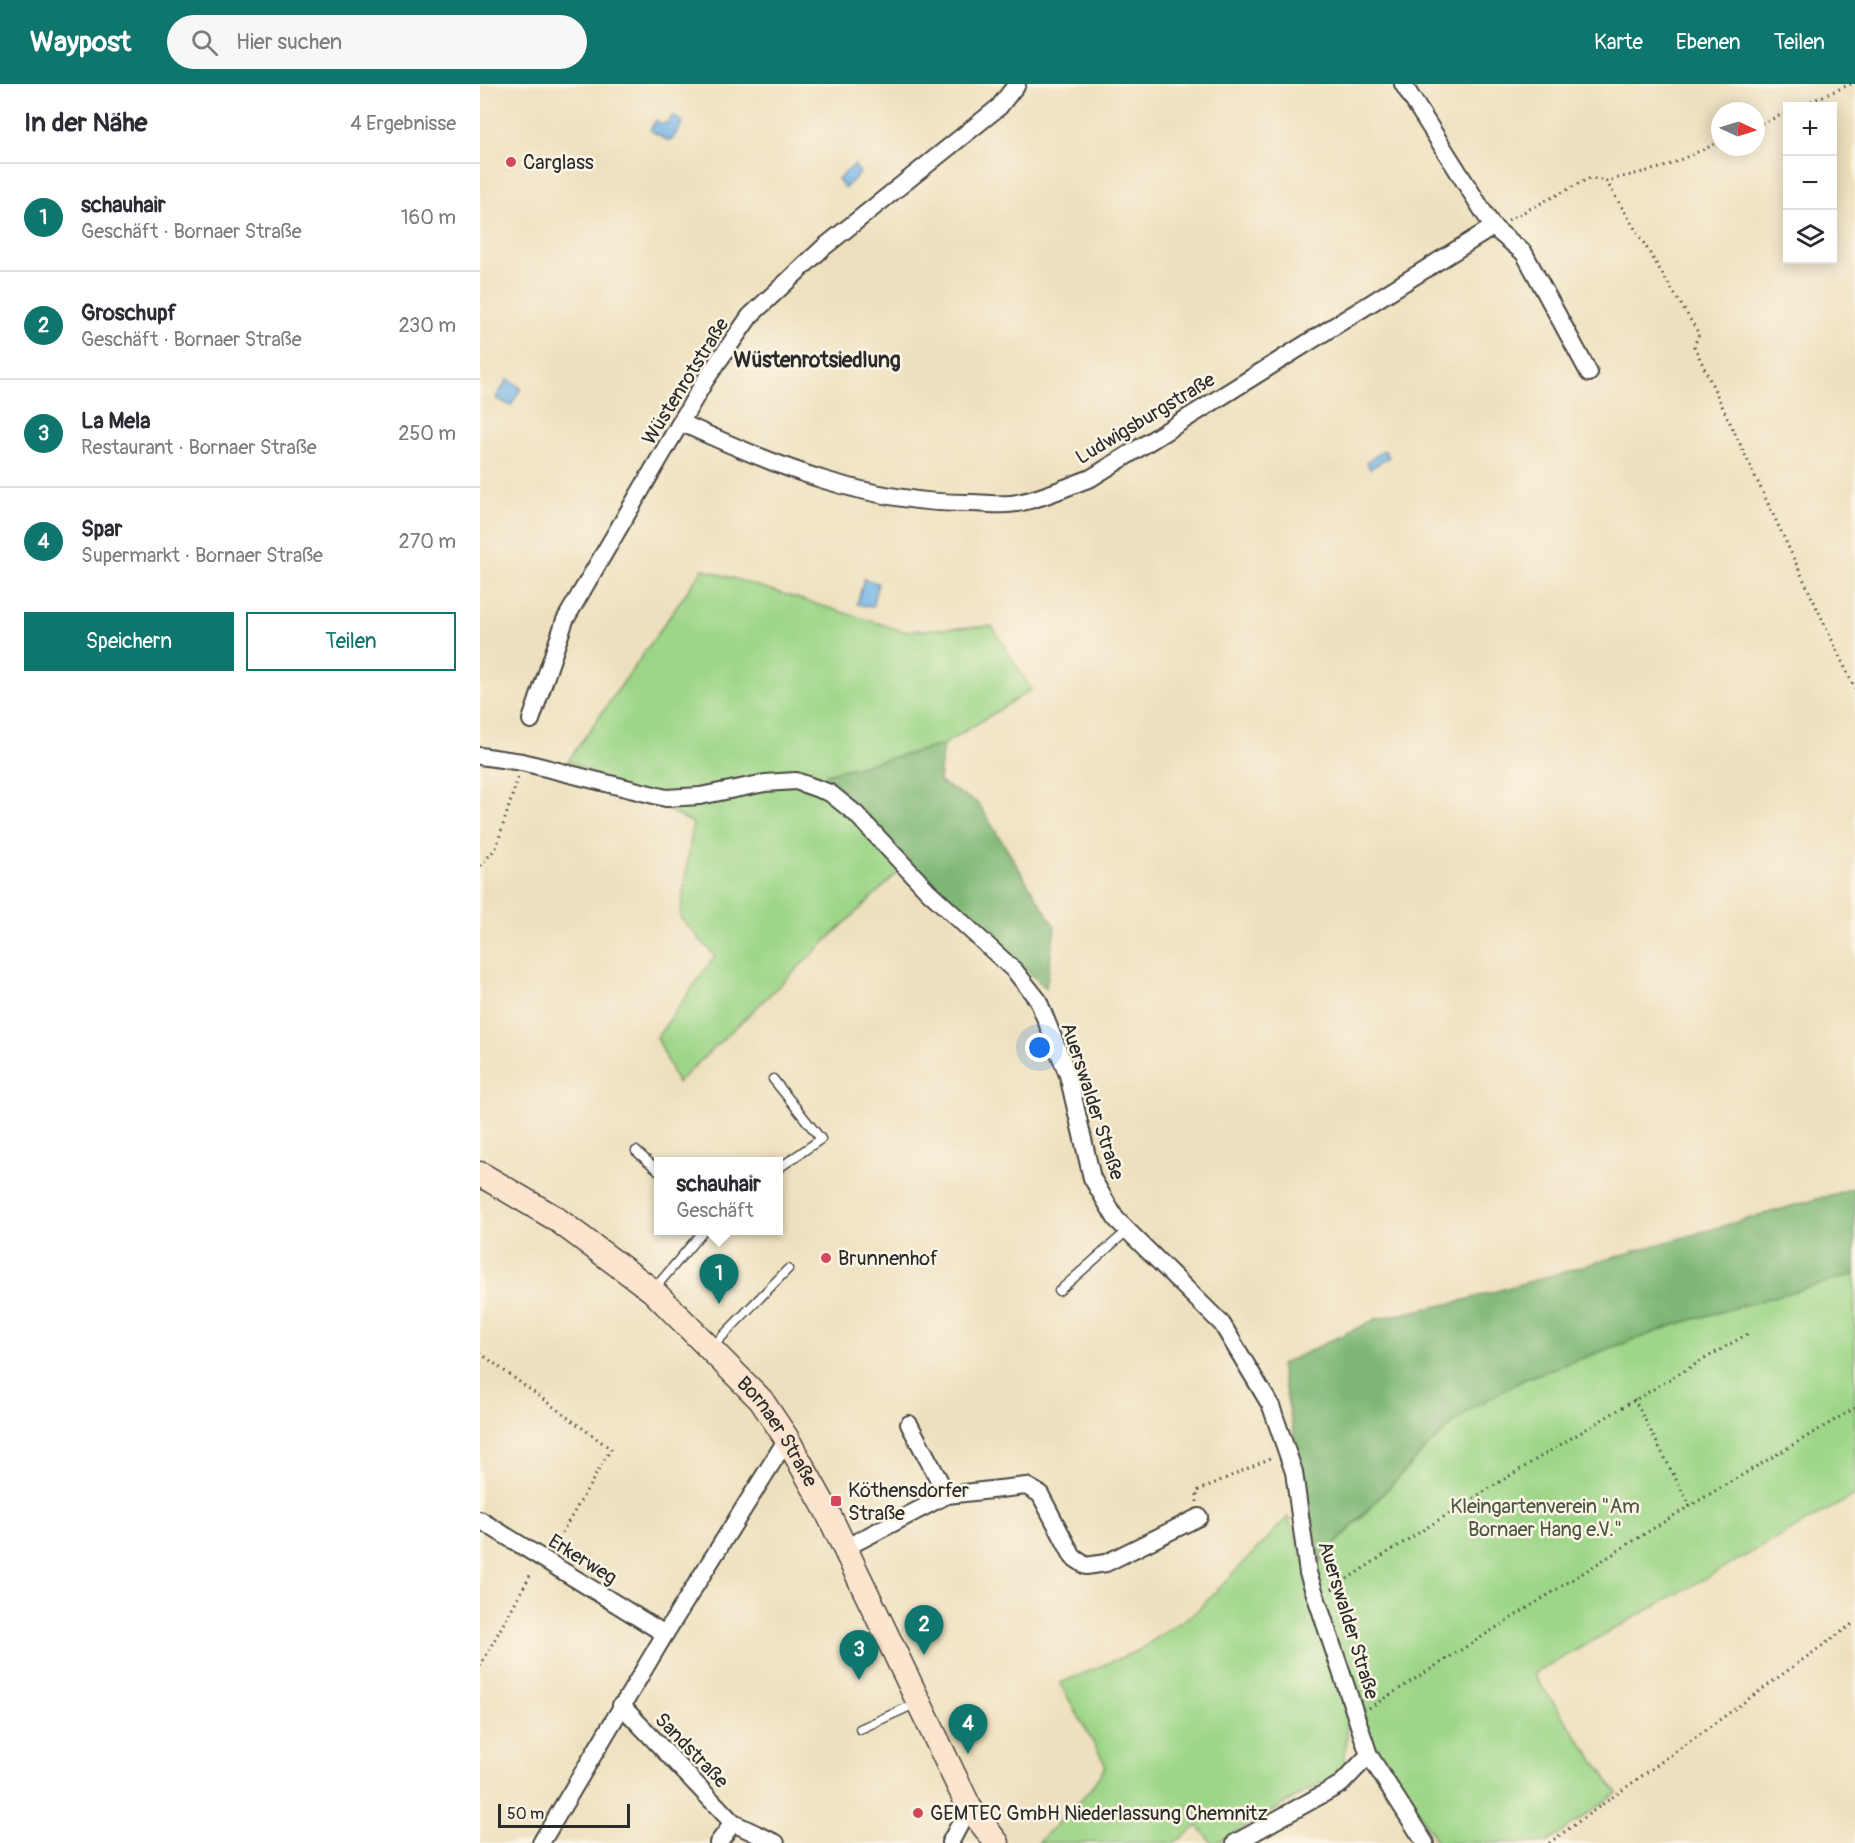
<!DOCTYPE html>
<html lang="de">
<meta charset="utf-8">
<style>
:root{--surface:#fff;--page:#f7f7f7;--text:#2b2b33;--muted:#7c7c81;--line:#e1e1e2;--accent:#0f766e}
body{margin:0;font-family:Pangolin,sans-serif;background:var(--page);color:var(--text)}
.controls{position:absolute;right:18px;top:18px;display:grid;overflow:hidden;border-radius:0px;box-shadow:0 3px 15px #0003}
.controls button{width:54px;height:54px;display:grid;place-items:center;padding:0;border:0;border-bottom:2px solid var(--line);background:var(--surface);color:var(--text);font:30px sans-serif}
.compass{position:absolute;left:1231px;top:18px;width:54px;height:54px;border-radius:50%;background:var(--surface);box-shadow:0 3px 15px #0003;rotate:94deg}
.scale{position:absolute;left:18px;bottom:15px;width:132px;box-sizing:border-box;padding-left:6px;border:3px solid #2b2b2b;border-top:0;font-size:16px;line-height:21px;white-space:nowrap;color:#2b2b2b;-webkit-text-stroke:4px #fcf5e5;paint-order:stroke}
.you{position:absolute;left:560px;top:964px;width:21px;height:21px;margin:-15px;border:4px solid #fff;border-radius:50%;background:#1a73e8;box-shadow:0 0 0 9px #1a73e833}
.badge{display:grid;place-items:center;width:39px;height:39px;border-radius:50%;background:var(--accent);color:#fff;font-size:20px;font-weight:700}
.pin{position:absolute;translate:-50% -50px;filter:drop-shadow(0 2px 3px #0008)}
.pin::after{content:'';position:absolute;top:32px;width:21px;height:18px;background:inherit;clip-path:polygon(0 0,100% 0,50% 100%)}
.popup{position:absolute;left:174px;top:1073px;width:129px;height:78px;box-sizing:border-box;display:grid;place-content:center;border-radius:0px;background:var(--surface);filter:drop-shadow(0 2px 4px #0005);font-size:20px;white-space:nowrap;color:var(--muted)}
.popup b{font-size:22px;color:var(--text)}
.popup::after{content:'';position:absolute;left:50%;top:100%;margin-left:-12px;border:12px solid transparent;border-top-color:var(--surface)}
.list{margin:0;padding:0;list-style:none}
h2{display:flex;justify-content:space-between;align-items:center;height:78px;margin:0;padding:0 24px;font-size:26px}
h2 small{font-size:20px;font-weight:400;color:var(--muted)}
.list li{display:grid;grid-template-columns:39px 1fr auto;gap:18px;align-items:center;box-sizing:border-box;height:108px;padding:0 24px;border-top:2px solid var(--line)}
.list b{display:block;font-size:22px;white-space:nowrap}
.list p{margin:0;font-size:20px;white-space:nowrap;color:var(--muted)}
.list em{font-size:20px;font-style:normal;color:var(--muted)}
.actions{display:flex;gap:12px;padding:18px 24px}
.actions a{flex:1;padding:14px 0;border:2px solid var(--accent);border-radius:0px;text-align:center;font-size:21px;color:var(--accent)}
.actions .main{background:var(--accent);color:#fff}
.icon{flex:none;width:33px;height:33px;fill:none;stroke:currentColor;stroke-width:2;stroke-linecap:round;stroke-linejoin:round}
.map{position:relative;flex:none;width:1375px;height:1759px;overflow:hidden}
header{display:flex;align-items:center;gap:36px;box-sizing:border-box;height:84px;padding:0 30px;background:var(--accent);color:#fff}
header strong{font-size:28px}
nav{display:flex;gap:33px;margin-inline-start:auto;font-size:21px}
.search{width:420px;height:54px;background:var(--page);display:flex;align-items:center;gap:15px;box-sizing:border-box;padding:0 21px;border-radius:33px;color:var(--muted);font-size:22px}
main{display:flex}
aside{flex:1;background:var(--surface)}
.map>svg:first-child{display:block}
.green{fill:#9dd688;stroke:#64805a;stroke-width:1.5}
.forest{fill:#7eb774;stroke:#547150;stroke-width:1.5}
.water{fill:#73b5e7;stroke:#4f7089;stroke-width:1.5}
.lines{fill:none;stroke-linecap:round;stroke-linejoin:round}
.service-casing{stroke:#484641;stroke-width:11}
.minor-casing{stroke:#484641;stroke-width:20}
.secondary-casing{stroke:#484641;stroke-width:27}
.path{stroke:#484641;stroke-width:3;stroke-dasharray:1.5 4.5;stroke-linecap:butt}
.service{stroke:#fff;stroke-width:8}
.minor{stroke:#fff;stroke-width:16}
.secondary{stroke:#fce5cf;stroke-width:24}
.poi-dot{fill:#d1495b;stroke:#fcf5e5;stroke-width:2}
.labels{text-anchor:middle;stroke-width:5;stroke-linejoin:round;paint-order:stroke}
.poi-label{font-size:20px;fill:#2b2b2b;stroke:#fcf5e5;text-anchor:start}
.street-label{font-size:20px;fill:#2b2b2b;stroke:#fcf5e5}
.park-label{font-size:20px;fill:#485642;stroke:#fcf5e5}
.neighbourhood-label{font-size:21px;font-weight:bold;fill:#2b2b2b;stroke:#fcf5e5}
</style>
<header>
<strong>Waypost</strong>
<div class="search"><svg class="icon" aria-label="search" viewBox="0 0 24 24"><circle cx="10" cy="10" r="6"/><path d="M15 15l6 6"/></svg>Hier suchen</div>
<nav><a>Karte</a><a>Ebenen</a><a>Teilen</a></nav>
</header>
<main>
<aside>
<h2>In der Nähe<small>4 Ergebnisse</small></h2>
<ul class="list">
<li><span class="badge">1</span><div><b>schauhair</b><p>Geschäft · Bornaer Straße</p></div><em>160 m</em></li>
<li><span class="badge">2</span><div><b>Groschupf</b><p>Geschäft · Bornaer Straße</p></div><em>230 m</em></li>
<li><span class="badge">3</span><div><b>La Mela</b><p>Restaurant · Bornaer Straße</p></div><em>250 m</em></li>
<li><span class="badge">4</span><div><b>Spar</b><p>Supermarkt · Bornaer Straße</p></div><em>270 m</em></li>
</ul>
<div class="actions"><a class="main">Speichern</a><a>Teilen</a></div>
</aside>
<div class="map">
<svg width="1375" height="1759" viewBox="0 0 1375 1759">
<rect width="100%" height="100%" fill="#fcf5e5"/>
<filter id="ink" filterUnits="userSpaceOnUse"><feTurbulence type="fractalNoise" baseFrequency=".0167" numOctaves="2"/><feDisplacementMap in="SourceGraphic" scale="12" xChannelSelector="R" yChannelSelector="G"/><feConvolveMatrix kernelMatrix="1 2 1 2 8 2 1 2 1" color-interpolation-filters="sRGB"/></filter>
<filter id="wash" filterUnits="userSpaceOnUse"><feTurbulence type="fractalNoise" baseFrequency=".008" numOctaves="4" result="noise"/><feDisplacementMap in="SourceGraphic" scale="24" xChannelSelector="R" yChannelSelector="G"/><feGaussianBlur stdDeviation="1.35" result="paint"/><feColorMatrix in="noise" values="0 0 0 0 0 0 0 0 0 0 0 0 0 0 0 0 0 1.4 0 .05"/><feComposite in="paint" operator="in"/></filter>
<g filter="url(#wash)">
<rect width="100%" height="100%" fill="#eee0be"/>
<g class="green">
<path d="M223,485L423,547L512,542L551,606L463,661L347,690L429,778L197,999L177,953L235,872L200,833L213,739L88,677Z"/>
<path d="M1375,1190V1411L1053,1590L1137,1709L1066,1759H957L911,1681L889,1671L865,1613L868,1636L864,1682L852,1693L736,1759H732L718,1742L694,1759H558L609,1707L626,1682L580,1599L657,1567L717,1527L808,1433L829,1489L947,1363L990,1325L1045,1295L1197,1240Z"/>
</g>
<g class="forest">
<path d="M463,661L459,698L498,719L575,843L566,904L429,778L346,690Z"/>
<path d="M1375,1104V1190L1197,1240L1045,1295L990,1325L947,1363L840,1476L800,1281L896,1235L978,1218Z"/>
</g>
<g class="water">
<path d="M193,31L203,38L192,56H187L170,46L176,36L181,40L187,39Z"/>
<path d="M374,81L380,89L365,104L358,95Z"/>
<path d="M28,295L41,304L31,322L16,314Z"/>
<path d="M904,366L909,373L890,385L887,378Z"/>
<path d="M384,495L398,499L392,523L377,520Z"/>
</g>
</g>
<g filter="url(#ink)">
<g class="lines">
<defs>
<g id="service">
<path d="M293,995L341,1055L299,1084"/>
<path d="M156,1067L179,1087"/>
<path d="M175,1204L224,1146"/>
<path d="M579,1207L647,1147"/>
<path d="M231,1264L308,1185"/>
<path d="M380,1645L437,1619"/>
</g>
<g id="minor">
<path d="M923,0L1013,143L1044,169L1109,289"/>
<path d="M202,339C295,382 388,420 491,419C506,419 523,422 537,419C562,415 588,402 611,394L1013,143"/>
<path d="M51,636L85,536L226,295L270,232L344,163L519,23L537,0"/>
<path d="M0,672L42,678L186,714L220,712L285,699L316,697L350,709L376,730L448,807L535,887L558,916L588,991L612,1094L636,1135L742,1240L791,1322L814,1388L828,1489L889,1671L945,1759"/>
<path d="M429,1340L467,1411L546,1402L560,1410L593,1473L606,1482L626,1479L719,1433"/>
<path d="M0,1436L185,1550"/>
<path d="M365,1464L467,1411"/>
<path d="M141,1621L253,1739L296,1759"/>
<path d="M61,1759L185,1550L307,1355"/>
<path d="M238,1759L253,1739"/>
<path d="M470,1759L489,1723"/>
<path d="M755,1759L861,1700L889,1671"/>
</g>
<g id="secondary">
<path id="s1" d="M0,1090L75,1134L173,1207L281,1316L307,1355L347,1427L489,1723L517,1759"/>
</g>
</defs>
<use href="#service" class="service-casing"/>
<use href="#minor" class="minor-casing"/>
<use href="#secondary" class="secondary-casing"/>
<g class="path">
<path d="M1320,22L1371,0"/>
<path d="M1276,42L1308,28"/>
<path d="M1126,97L1219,250L1214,262L1375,605"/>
<path d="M1028,136L1110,94L1126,97L1184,83L1240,58"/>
<path d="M0,782L16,764L38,693"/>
<path d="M0,1269L131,1365L73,1464"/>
<path d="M1154,1315L1210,1422"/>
<path d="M717,1418V1407L791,1374"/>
<path d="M852,1505C988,1415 1128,1331 1269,1249"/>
<path d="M0,1582L52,1488"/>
<path d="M889,1624L1193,1432L1375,1324"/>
<path d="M1069,1759L1375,1538"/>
</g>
<use href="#service" class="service"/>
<use href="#minor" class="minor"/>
<use href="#secondary" class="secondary"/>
</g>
</g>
<g class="poi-dot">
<circle cx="31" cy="78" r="6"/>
<circle cx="346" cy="1174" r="6"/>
<rect x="350" y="1411" width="12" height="12" rx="3"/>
<circle cx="438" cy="1729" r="6"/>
</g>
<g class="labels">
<g class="poi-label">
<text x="43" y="85">Carglass</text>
<text x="358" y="1181">Brunnenhof</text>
<text x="368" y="1413">Köthensdorfer<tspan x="368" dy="23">Straße</tspan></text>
<text x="450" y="1736">GEMTEC GmbH Niederlassung Chemnitz</text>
</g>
<g class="street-label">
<text transform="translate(205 297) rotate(-58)" y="7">Wüstenrotstraße</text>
<text transform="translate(665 334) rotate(-31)" y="7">Ludwigsburgstraße</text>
<text transform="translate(613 1017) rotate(72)" y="7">Auerswalder Straße</text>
<text dy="7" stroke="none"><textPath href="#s1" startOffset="398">Bornaer Straße</textPath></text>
<text transform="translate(103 1475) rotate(32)" y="7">Erkerweg</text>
<text transform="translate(869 1536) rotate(73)" y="7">Auerswalder Straße</text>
<text transform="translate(212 1666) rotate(46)" y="7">Sandstraße</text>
</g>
<g class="park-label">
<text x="1065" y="1429">Kleingartenverein "Am<tspan x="1065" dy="23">Bornaer Hang e.V."</tspan></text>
</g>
<g class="neighbourhood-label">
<text x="337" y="283">Wüstenrotsiedlung</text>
</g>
</g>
</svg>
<div class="controls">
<button>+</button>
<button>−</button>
<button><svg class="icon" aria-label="layers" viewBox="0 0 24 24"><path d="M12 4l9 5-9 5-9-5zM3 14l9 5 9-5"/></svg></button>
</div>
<svg class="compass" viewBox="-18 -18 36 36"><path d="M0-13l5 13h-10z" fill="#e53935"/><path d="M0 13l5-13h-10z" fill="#7c7c81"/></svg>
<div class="scale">50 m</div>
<div class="you"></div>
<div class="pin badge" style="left:239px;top:1220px">1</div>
<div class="popup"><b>schauhair</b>Geschäft</div>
<div class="pin badge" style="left:444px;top:1571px">2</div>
<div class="pin badge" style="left:379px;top:1596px">3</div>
<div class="pin badge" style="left:488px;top:1670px">4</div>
</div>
</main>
